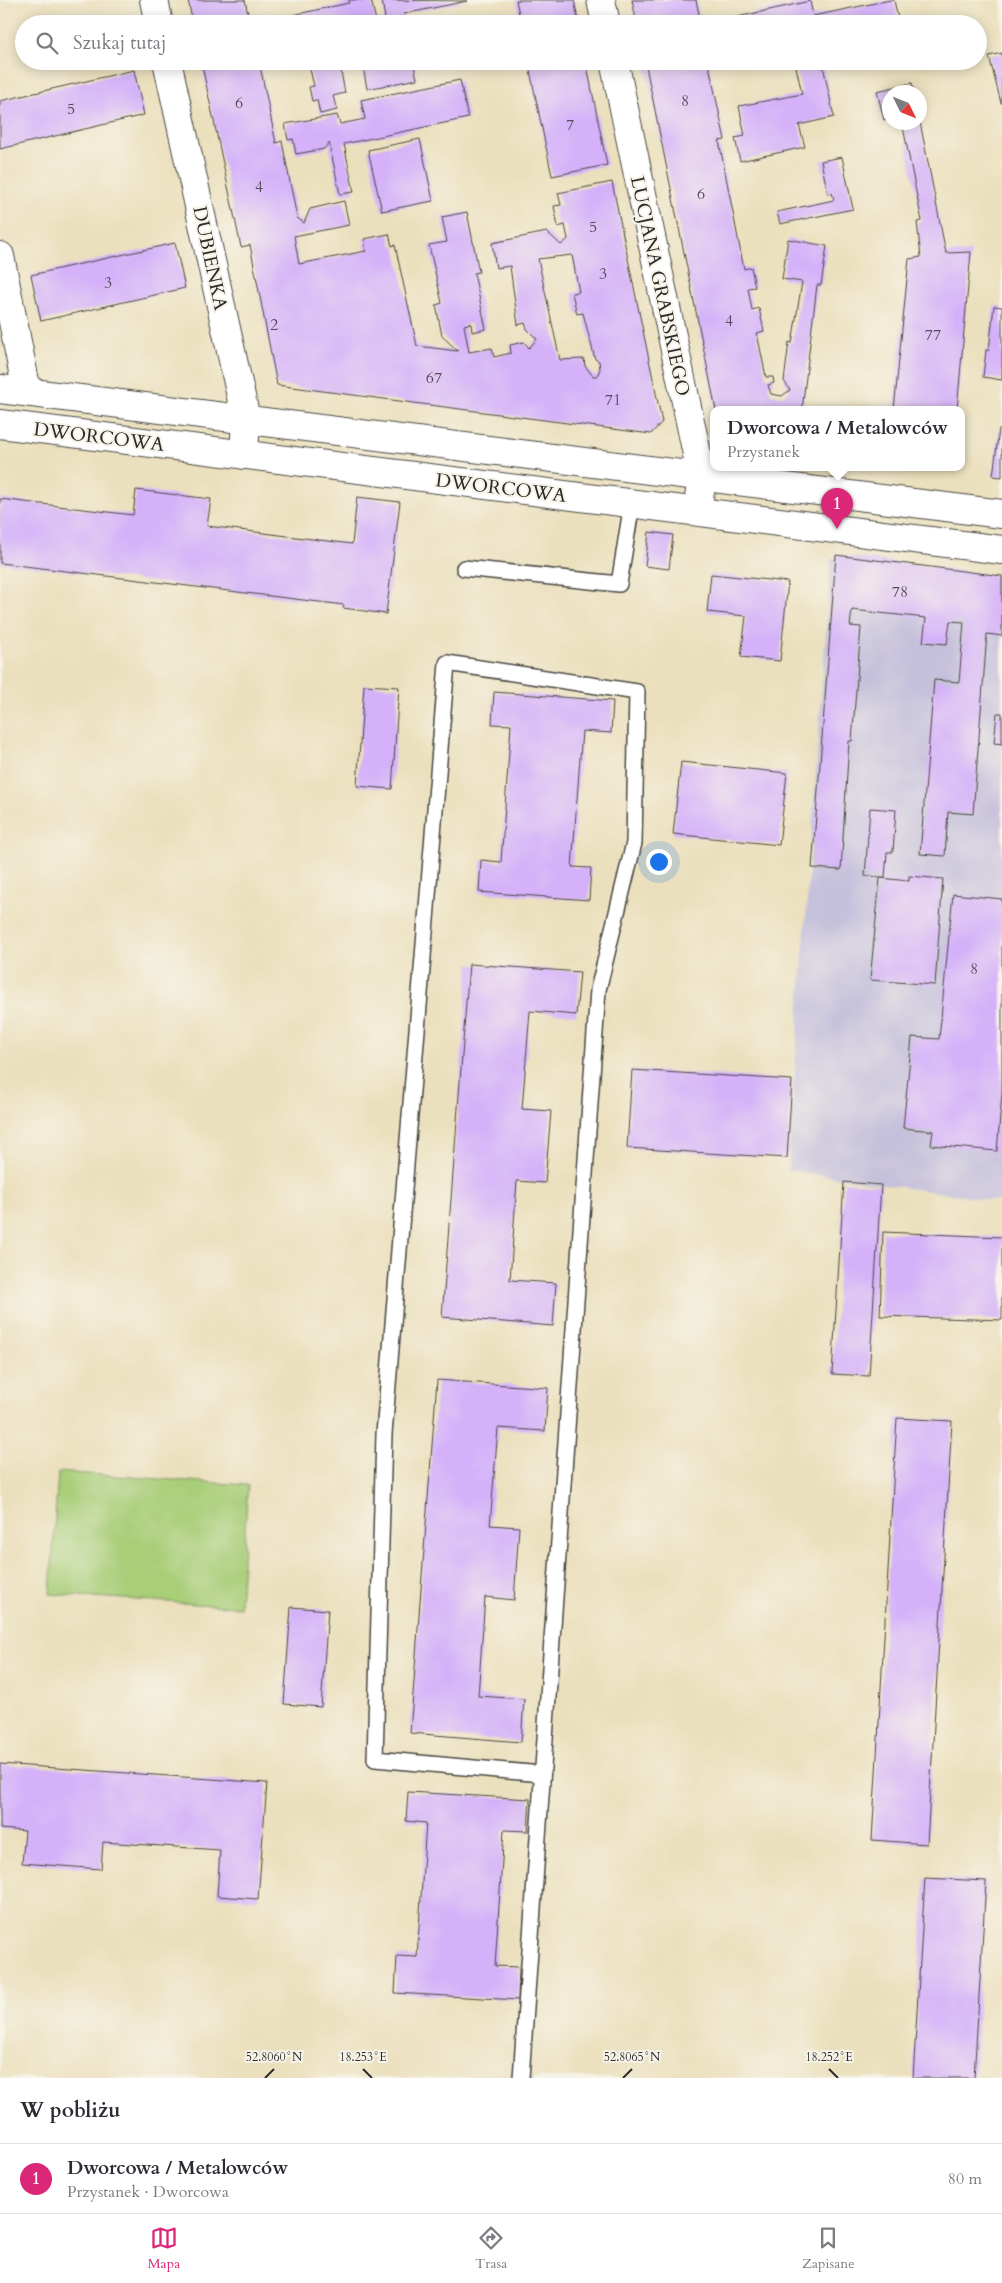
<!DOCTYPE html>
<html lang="pl">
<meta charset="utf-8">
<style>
:root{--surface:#fff;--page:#f7f7f7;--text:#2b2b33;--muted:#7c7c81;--line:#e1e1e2;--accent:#db2777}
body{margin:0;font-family:Cardo,serif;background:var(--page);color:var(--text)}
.compass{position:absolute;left:882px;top:85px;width:45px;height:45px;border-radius:50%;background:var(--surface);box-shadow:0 2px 12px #0003;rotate:133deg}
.you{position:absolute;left:658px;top:861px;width:18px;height:18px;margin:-12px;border:4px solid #fff;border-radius:50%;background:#1a73e8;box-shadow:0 0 0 8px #1a73e833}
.badge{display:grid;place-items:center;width:32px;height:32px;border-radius:50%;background:var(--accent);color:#fff;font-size:16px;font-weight:700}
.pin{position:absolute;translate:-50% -41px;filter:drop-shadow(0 1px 2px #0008)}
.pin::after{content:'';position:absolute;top:26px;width:18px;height:15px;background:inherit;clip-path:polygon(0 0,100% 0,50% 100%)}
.popup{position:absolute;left:710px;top:406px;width:255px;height:65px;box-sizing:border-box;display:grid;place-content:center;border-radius:10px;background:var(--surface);filter:drop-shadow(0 1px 4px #0005);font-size:16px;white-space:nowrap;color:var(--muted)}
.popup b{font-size:19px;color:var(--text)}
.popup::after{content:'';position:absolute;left:50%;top:100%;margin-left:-10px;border:10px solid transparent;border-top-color:var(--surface)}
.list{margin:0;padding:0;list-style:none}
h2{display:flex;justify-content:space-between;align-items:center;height:65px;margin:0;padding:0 20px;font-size:21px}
h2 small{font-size:16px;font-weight:400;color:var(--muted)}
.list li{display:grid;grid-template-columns:32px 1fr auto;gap:15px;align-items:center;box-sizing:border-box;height:70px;padding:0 20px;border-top:1px solid var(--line)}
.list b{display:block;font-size:19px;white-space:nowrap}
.list p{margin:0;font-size:16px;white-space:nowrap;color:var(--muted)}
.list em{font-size:16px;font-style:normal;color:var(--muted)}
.icon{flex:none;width:28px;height:28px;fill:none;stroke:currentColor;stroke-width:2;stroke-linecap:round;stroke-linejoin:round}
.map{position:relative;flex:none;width:1002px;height:2078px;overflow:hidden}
.search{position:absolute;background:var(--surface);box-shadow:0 2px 12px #0003;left:15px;right:15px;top:15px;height:55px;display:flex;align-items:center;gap:12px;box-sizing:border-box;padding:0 18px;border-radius:28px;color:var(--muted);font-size:19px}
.sheet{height:135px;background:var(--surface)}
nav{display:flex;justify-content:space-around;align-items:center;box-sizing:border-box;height:70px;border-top:1px solid var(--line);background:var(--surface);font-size:14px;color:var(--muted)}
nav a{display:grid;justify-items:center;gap:2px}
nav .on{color:var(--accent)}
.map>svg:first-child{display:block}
.industrial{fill:#c5c0db}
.green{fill:#a8ce78;stroke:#6a7c52}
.building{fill:#d4b1f9;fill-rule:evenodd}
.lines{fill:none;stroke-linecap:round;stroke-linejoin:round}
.service-casing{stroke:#484641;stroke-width:18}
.minor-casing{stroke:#484641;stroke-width:30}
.tertiary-casing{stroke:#484641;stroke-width:30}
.secondary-casing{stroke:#484641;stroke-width:30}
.service{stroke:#fff;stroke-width:15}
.minor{stroke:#fff;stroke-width:28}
.tertiary{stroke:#fff;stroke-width:28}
.secondary{stroke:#fff;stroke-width:28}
.ticks{fill:none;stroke:#2b2b2b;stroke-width:2}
.labels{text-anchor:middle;stroke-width:4;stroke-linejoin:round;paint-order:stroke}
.number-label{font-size:16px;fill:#554c5e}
.street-label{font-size:19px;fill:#2b2b2b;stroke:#f7f3e8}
.ticks-label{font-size:12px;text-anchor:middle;fill:#2b2b2b;stroke:#f7f3e8;stroke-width:4;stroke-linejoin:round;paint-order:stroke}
</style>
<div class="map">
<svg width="1002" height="2078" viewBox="0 0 1002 2078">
<rect width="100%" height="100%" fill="#f7f3e8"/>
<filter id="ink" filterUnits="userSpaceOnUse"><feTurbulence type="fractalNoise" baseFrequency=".02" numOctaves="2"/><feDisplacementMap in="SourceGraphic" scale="10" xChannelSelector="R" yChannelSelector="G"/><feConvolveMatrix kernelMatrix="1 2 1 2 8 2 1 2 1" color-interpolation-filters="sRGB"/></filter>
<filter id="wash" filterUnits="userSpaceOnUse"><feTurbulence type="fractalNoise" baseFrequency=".0096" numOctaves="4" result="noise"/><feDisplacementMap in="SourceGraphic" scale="20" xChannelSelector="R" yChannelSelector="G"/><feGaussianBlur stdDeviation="1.12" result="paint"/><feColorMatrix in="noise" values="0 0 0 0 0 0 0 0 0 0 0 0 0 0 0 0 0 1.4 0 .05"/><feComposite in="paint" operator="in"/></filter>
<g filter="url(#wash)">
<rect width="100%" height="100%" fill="#ebe0bd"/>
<path class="industrial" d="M831,558L1002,578V1202L788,1170Z"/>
<path class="green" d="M58,1472L248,1485L240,1607L50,1594Z"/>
<g id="blocks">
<g class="building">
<path d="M188,0H245L250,24H193Z"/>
<path d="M349,0H371L376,21L385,19L382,0L467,1L404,14L406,24H275L274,19L349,3Z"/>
<path d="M516,0H574L579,24H521Z"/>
<path d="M632,0H696L701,24H637Z"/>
<path d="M890,0H894L899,24H725L724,20L810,1L813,16Z"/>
<path d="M1002,53V103H1001L989,56Z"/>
<path d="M201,61H259L276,143L282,141L297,218L304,223L310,209L344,201L349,225L294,236L299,264L366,251L364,239L389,234L392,246L395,245L417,346L458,351L442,336L436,305L442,303L429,245L447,242L442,217L467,212L479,272L474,273L486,329L472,332L471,323L464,325L469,352L492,348L494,357L511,353L510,345L524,342L529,348L537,339L527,329L525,323L518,325L510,266L496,268L492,243L547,232L561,245L568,239L565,225L558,227L554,206L561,205L558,193L612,182L662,422L651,434L277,385L250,245L241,247ZM572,255L579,292L572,293L577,314L583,313L595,359L599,361L600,369L597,376H593L585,366L584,359L560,360L538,259Z"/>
<path d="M266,61H294V62L267,68Z"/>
<path d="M308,61H339L345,93L333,96L337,110L320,114L317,100L312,101L309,87L314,86Z"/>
<path d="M362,61H413L417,79L367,89Z"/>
<path d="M528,61H586L607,165L552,176Z"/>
<path d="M645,61H708L725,140L719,141L744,269L751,267L755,287L748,288L752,310L759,308L764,331L757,333L766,377H773L774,383L768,385L771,394L782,396L790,390L784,381L789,342L792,343L802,282L782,279L788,239L827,246L821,285H817L802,410H716Z"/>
<path d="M822,61L834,117L799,125L805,147L740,161L735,138L745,136L739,106L802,94L795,62Z"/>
<path d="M134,70L144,115L0,149V101Z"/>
<path d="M460,80L468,118L344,144L354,192L340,194L329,143L324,149L296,154L293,139L288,140L285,124L337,115L340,124L365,119L361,100Z"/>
<path d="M912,83L914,92H890V118L884,120L877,91Z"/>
<path d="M902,122H920L946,253L971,252L957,410H894L909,259L921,257L917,222L922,221Z"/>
<path d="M420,139L433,201L382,211L368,150Z"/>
<path d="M842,157L853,209L780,224L777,212L834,200L832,193L828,194L821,161Z"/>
<path d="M175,243L185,288L41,321L31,275Z"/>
<path d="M994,306L1002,307V380L983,377L986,350H989Z"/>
<path d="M999,429H1002V477L993,476Z"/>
<path d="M136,490L211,499L207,526L352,544L357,497L400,502L386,614L343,608L344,605L0,563V499L133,515Z"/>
<path d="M649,532L673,535L669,569L645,566Z"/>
<path d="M836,555L1002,576V636L987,634L973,814L948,812L945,856L920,854L934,680L959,682L964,622L950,621L947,644L923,642L926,618L852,610L850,626L861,627L852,741H849L841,870L812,868Z"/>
<path d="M711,574L788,582L780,661L741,657L746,616L707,612Z"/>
<path d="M364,685L399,687L392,789L357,786Z"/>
<path d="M494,692L613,701L611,733L582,731L572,867L591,868L589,900L479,892L481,860L501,862L511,725L492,724Z"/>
<path d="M997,713H1002V744L994,743Z"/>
<path d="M681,762L787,773L779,845L673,834Z"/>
<path d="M870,808L896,810L893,852H887L885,877L865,876Z"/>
<path d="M909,876L943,879L935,985L870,980L880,878L909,881Z"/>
<path d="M953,894L1002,899V1093L997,1151L931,1145L933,1131L903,1128L912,1037L939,1039Z"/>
<path d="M469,964L580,972L576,1015L530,1011L522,1109L551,1111L545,1183L517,1181L510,1280L556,1283L553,1326L442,1317Z"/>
<path d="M632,1070L792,1080L787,1158L627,1148Z"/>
<path d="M844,1182L881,1185L869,1376L832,1374Z"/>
<path d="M883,1232L1002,1237V1320L880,1316Z"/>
<path d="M437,1380L548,1388L545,1431L498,1428L490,1525L519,1527L514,1600L485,1597L478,1696L524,1699L521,1742L410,1733Z"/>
<path d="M897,1418L952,1421L927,1844L872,1840Z"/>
<path d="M291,1607L328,1610L321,1707L284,1704Z"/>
<path d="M0,1764L267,1783L258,1899L217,1896L220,1850L103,1842L101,1869L22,1863L25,1831L0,1829Z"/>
<path d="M408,1792L530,1799L528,1831L504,1830L495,1966L519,1967L518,2000L395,1993L397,1956L417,1957L426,1823L406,1821Z"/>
<path d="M925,1878L986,1881L974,2078H913Z"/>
</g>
</g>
</g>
<g filter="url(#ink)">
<use href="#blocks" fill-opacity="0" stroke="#484641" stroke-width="1"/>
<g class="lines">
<defs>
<g id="service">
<path d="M464,568L619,584L632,503"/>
<path d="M521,2078L598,990L634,843L637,692L447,663L384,1434L375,1759L542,1774"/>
</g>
<g id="minor">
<path d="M601,0L606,24"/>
<path d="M614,61L702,478L697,511"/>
<path d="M0,256L27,392"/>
</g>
<g id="tertiary">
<path d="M154,0L159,24"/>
<path d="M167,61L246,419L244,455"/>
</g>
<g id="secondary">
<path d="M0,389L1002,514"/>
<path d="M0,424L1002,550"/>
</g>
</defs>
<use href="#service" class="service-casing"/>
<use href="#minor" class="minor-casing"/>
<use href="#tertiary" class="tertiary-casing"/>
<use href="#secondary" class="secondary-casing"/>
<use href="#service" class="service"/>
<use href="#minor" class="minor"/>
<use href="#tertiary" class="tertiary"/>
<use href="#secondary" class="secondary"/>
</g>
</g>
<path class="ticks" d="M363,2069L372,2078M829,2069L838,2078M265,2078L274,2069M623,2078L632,2069"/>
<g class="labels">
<g class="number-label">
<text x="685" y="106">8</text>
<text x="239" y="108">6</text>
<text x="71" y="114">5</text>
<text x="570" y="130">7</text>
<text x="259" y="192">4</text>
<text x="701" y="199">6</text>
<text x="593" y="232">5</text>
<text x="603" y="279">3</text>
<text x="108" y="288">3</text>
<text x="729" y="326">4</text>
<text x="274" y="330">2</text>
<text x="933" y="340">77</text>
<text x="434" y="383">67</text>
<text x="613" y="405">71</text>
<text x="900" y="597">78</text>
<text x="974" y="974">8</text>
</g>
<g class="street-label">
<text transform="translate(211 258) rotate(78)" y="7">DUBIENKA</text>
<text transform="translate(661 286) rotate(78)" y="7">LUCJANA GRABSKIEGO</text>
<text transform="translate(99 436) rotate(7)" y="7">DWORCOWA</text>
<text transform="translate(501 487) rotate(7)" y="7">DWORCOWA</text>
</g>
</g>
<g class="ticks-label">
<text x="274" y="2061">52.8060°N</text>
<text x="632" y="2061">52.8065°N</text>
<text x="363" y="2061">18.253°E</text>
<text x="829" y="2061">18.252°E</text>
</g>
</svg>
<svg class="compass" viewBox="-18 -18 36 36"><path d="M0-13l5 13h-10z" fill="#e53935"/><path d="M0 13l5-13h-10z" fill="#7c7c81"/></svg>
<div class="you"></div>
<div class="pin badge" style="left:837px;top:529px">1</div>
<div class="popup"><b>Dworcowa / Metalowców</b>Przystanek</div>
<div class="search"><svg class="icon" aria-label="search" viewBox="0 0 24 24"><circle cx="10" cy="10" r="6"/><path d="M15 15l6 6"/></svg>Szukaj tutaj</div>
</div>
<section class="sheet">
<h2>W pobliżu<small></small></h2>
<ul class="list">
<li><span class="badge">1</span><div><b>Dworcowa / Metalowców</b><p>Przystanek · Dworcowa</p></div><em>80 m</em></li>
</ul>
</section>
<nav>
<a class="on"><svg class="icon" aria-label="map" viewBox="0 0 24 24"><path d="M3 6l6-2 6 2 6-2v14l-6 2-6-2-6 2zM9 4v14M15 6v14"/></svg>Mapa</a>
<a><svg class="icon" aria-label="directions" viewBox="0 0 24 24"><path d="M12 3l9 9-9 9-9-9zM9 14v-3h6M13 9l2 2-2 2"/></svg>Trasa</a>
<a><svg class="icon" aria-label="saved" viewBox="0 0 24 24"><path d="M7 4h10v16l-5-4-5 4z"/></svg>Zapisane</a>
</nav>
